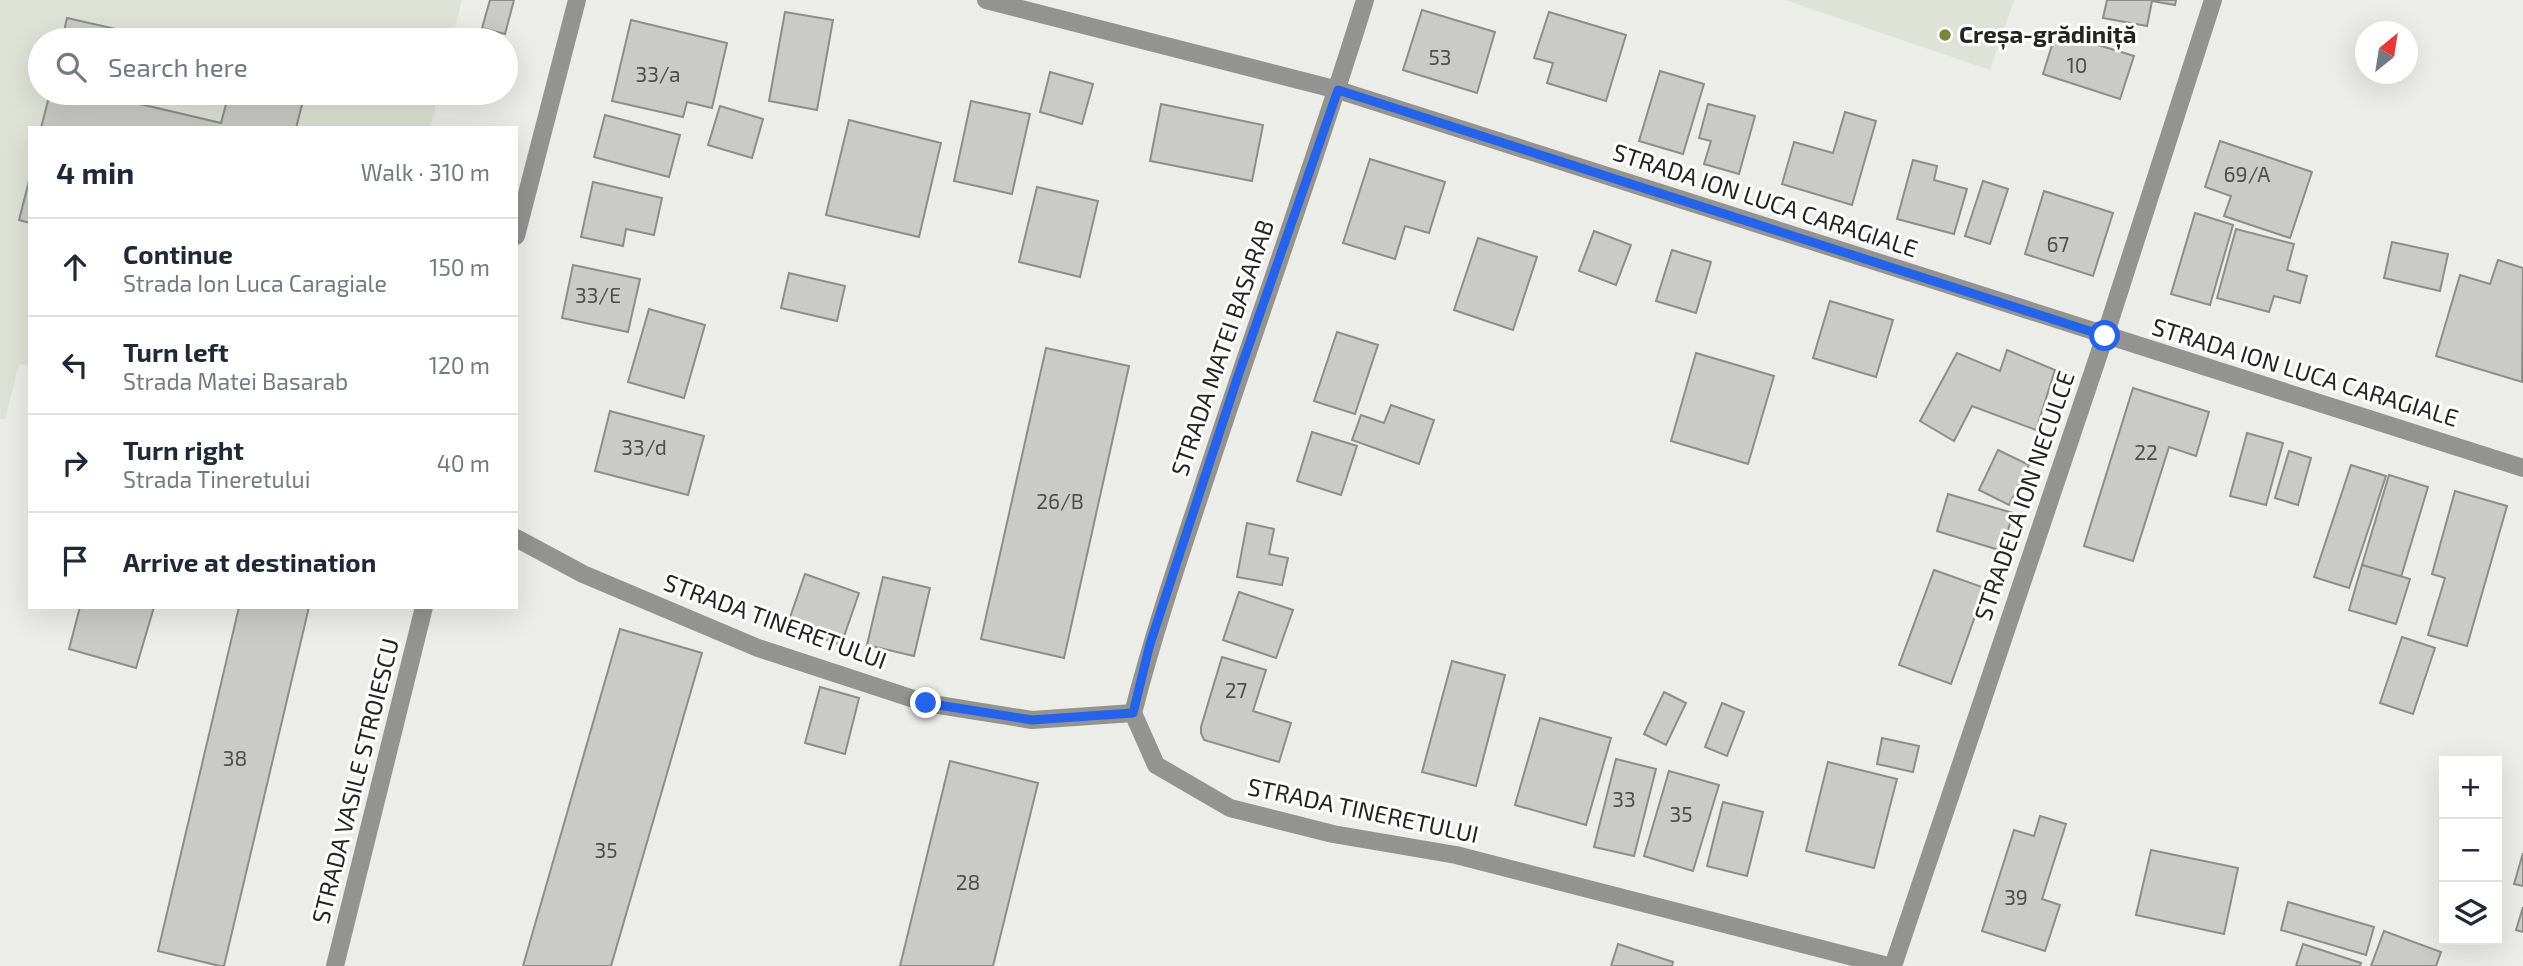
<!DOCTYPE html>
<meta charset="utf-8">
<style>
:root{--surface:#fff;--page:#f2f2f3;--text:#1f2937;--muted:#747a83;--line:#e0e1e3}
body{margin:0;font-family:"Exo 2",sans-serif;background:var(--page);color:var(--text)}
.controls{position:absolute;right:21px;bottom:21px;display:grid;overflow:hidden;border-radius:0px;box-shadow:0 7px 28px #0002}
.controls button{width:63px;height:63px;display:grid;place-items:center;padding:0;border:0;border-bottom:2px solid var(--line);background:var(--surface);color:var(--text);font:35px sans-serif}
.compass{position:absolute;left:2355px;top:21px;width:63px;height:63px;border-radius:50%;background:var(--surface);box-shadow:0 7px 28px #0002;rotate:30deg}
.stop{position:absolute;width:21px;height:21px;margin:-16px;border:5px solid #2563eb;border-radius:50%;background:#fff}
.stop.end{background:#2563eb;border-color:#fff;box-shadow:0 2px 7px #0008}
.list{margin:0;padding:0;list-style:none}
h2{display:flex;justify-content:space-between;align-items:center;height:91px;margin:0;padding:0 28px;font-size:30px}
h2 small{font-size:23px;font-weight:400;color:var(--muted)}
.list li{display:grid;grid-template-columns:46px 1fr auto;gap:21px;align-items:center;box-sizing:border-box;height:98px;padding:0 28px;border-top:2px solid var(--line)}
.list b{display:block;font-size:26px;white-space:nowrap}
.list p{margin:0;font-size:23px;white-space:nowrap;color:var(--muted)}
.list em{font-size:23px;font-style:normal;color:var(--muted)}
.icon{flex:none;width:38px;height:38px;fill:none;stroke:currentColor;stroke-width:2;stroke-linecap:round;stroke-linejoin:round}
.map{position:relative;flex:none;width:2523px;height:966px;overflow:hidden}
.search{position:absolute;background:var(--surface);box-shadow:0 7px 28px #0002;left:28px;top:28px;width:490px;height:77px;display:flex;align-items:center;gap:18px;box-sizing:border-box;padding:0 24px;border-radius:38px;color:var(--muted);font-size:26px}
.panel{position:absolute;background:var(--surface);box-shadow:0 7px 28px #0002;left:28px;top:126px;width:490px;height:483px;border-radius:0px}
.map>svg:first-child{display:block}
.built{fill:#dfe3d7}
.building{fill:#cacbc7;stroke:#8d8e8a;stroke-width:2}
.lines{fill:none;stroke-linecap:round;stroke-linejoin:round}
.street{stroke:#939392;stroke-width:18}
.route{stroke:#2563eb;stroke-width:9}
.poi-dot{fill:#768838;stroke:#fff;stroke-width:2.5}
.labels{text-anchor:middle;stroke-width:6;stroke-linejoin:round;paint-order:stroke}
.number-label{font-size:21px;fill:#4e4e4c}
.poi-label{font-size:24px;font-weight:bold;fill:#242523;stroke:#fff;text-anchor:start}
.street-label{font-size:24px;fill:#242523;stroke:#fff}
</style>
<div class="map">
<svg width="2523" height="966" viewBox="0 0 2523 966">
<rect width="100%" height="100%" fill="#ecede9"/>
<g class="built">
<path d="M0,0H462L452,40H40V93H439L430,128H30V366L19,364L5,420L0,419Z"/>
<path d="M1785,0H2014L1990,70Z"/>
</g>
<g class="building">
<path d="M490,0H514L505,34L482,28Z"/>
<path d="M2107,0H2176L2175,5L2152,1L2147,26L2103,18Z"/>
<path d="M1422,10L1495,32L1477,93L1403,70Z"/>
<path d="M785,12L833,20L817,110L769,101Z"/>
<path d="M1549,12L1626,35L1606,101L1547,83L1553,63L1534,58Z"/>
<path d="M67,18L138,34L137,40H62Z"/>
<path d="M631,20L727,43L712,108L687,102L683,117L612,101Z"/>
<path d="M2056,32L2134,56L2120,99L2043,74Z"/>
<path d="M1660,71L1704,84L1683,154L1639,141Z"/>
<path d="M1050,72L1093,84L1082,124L1040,112Z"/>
<path d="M50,93H125L123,100L221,123L229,93H305L296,128H41Z"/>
<path d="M971,101L1030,114L1012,194L954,181Z"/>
<path d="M1161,104L1263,125L1252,181L1150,161Z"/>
<path d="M1708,104L1755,116L1739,174L1704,164L1711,141L1699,138Z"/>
<path d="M720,106L763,119L752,158L708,145Z"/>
<path d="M1845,112L1876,121L1852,205L1782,184L1794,142L1833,153Z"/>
<path d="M605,115L680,135L669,177L594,157Z"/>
<path d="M849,120L941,143L919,237L826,215Z"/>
<path d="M2220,141L2312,172L2290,238L2224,216L2231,196L2205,187Z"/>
<path d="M1370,159L1445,182L1429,233L1405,226L1395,259L1343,243Z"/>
<path d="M1913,160L1937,166L1934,180L1967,189L1954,234L1897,219Z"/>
<path d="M30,177V223L19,220Z"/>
<path d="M1983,181L2008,189L1990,244L1965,236Z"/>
<path d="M593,182L662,198L654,235L626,229L623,246L581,237Z"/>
<path d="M1037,187L1098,201L1080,277L1019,262Z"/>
<path d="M2044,191L2113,213L2093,276L2025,254Z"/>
<path d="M2195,213L2233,225L2210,305L2171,294Z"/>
<path d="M2236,229L2294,244L2287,270L2307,276L2300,303L2274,296L2269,312L2217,298Z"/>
<path d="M1594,231L1631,245L1616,285L1579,271Z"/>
<path d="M1478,238L1537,257L1513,330L1454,310Z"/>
<path d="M2392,242L2448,254L2440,291L2384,278Z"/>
<path d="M1672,250L1711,262L1696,313L1656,301Z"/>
<path d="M2498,260L2523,268L2522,382L2436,356L2460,275L2490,284Z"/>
<path d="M573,265L640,279L628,332L562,318Z"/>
<path d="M789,273L845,286L837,321L781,308Z"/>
<path d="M1830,301L1893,320L1876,377L1813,358Z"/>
<path d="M649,309L705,325L684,398L628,382Z"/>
<path d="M1337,332L1378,345L1355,414L1314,401Z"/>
<path d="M1046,348L1129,366L1064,658L981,639Z"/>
<path d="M2007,350L2055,370L2036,430L1972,406L1954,441L1920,421L1957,353L2000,371Z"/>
<path d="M1696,353L1774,376L1748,464L1671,441Z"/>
<path d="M2133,388L2209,412L2196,456L2169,447L2133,561L2084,546Z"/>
<path d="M1391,405L1434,420L1419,464L1352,440L1361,415L1384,423Z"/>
<path d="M610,411L704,436L688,495L595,471Z"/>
<path d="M1312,432L1357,446L1341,495L1297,481Z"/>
<path d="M2247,433L2283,443L2266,505L2230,496Z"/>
<path d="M1998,450L2029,465L2009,505L1979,490Z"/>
<path d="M2289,451L2311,458L2298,505L2275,498Z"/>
<path d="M2351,465L2386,476L2349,588L2314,577Z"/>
<path d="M2389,475L2428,487L2401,577L2362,565Z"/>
<path d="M2455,491L2507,506L2467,646L2428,635L2445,578L2432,574Z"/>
<path d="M1948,494L2013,513L2002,551L1937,531Z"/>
<path d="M1247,523L1274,529L1269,554L1288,558L1282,585L1237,577Z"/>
<path d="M2362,565L2410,579L2396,624L2349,610Z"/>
<path d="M1934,570L1985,588L1951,684L1899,665Z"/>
<path d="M805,574L859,593L841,645L787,626Z"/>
<path d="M883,577L930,588L914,656L867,645Z"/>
<path d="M1239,592L1293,610L1276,658L1223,640Z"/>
<path d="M80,607H154L136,668L69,649Z"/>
<path d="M239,607H309L224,966H220L158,951Z"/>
<path d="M620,629L702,653L611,966H523Z"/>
<path d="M2402,637L2435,648L2413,714L2380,703Z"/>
<path d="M1222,657L1266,670L1253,711L1291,723L1279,762L1204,740L1201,733V727Z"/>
<path d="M1452,661L1505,675L1476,786L1422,772Z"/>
<path d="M820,687L859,698L845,754L805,743Z"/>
<path d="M1664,692L1686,703L1666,745L1644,734Z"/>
<path d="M1722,703L1744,712L1727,756L1705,747Z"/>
<path d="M1540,718L1611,738L1586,825L1515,805Z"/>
<path d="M1882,738L1919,746L1913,772L1877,764Z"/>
<path d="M1616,759L1656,769L1634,856L1594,847Z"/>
<path d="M950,761L1038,783L993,966H900Z"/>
<path d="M1828,762L1897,779L1874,868L1806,851Z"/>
<path d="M1669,771L1719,785L1693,871L1644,856Z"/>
<path d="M1723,802L1763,812L1747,876L1707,866Z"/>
<path d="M2040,816L2066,824L2042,899L2060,905L2045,951L1982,931L2014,830L2034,836Z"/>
<path d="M2151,850L2238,868L2224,934L2136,915Z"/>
<path d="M2523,853V886L2514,884Z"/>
<path d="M2288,902L2374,927L2366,955L2281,930Z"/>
<path d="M2523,907V932L2516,930Z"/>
<path d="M2384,931L2441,952L2436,966H2371Z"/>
<path d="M1618,944L1673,962L1672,966H1611Z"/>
<path d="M2303,944L2361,963L2360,966H2296Z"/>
</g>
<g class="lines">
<g class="street">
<path d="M986,0L1338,90L2523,468"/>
<path d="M516,236L577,0"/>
<path d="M516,538L583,574L758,648L926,703L1032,720L1133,713L1156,765L1230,808L1333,834L1456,855L1888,966"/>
<path d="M1133,713C1152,639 1176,567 1200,495C1254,329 1314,166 1365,0"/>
<path d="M335,966L424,607"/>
<path d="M1893,966L2105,336L2213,0"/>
</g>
</g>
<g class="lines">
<path class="route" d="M926,703L1032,720L1133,713L1150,644L1237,379L1338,90L2105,336"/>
</g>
<circle class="poi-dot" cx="1945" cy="35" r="7"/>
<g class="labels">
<g class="number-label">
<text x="1440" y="65">53</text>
<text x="2077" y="73">10</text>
<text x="658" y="82">33/a</text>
<text x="2247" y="182">69/A</text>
<text x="2058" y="252">67</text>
<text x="598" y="303">33/E</text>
<text x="644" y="455">33/d</text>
<text x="2146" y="460">22</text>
<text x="1060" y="509">26/B</text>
<text x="1236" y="698">27</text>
<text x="235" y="766">38</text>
<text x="1624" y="807">33</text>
<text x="1681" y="822">35</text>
<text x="606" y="858">35</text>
<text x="968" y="890">28</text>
<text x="2016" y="905">39</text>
</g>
<g class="poi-label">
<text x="1959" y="43">Creșa-grădiniță</text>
</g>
<g class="street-label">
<text transform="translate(1765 201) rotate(18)" y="8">STRADA ION LUCA CARAGIALE</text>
<text transform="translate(1223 348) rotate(-71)" y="8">STRADA MATEI BASARAB</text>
<text transform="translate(2305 373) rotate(17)" y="8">STRADA ION LUCA CARAGIALE</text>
<text transform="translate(2025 496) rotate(-71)" y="8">STRADELA ION NECULCE</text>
<text transform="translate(775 622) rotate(20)" y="8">STRADA TINERETULUI</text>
<text transform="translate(356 781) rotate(-76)" y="8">STRADA VASILE STROIESCU</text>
<text transform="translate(1363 811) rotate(12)" y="8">STRADA TINERETULUI</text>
</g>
</g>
</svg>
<div class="controls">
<button>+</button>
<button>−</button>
<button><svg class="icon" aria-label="layers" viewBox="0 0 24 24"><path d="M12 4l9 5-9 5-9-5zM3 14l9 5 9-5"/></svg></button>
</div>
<svg class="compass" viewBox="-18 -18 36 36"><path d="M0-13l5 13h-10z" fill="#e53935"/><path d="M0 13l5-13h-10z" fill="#747a83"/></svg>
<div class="stop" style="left:2105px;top:336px"></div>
<div class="stop end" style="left:926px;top:703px"></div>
<div class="search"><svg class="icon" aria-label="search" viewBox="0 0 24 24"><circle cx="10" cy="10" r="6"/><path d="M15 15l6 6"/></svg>Search here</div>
<section class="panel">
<h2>4 min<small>Walk · 310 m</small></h2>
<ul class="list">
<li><svg class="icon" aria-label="ahead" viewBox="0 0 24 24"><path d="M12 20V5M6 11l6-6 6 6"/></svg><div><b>Continue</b><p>Strada Ion Luca Caragiale</p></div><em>150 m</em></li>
<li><svg class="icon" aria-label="left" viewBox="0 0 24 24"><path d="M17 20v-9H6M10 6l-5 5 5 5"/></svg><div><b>Turn left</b><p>Strada Matei Basarab</p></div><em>120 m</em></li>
<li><svg class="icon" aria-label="right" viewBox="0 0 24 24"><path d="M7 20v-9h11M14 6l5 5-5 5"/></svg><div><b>Turn right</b><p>Strada Tineretului</p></div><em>40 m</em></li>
<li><svg class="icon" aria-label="arrive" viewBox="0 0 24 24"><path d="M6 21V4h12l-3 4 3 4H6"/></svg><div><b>Arrive at destination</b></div></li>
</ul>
</section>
</div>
